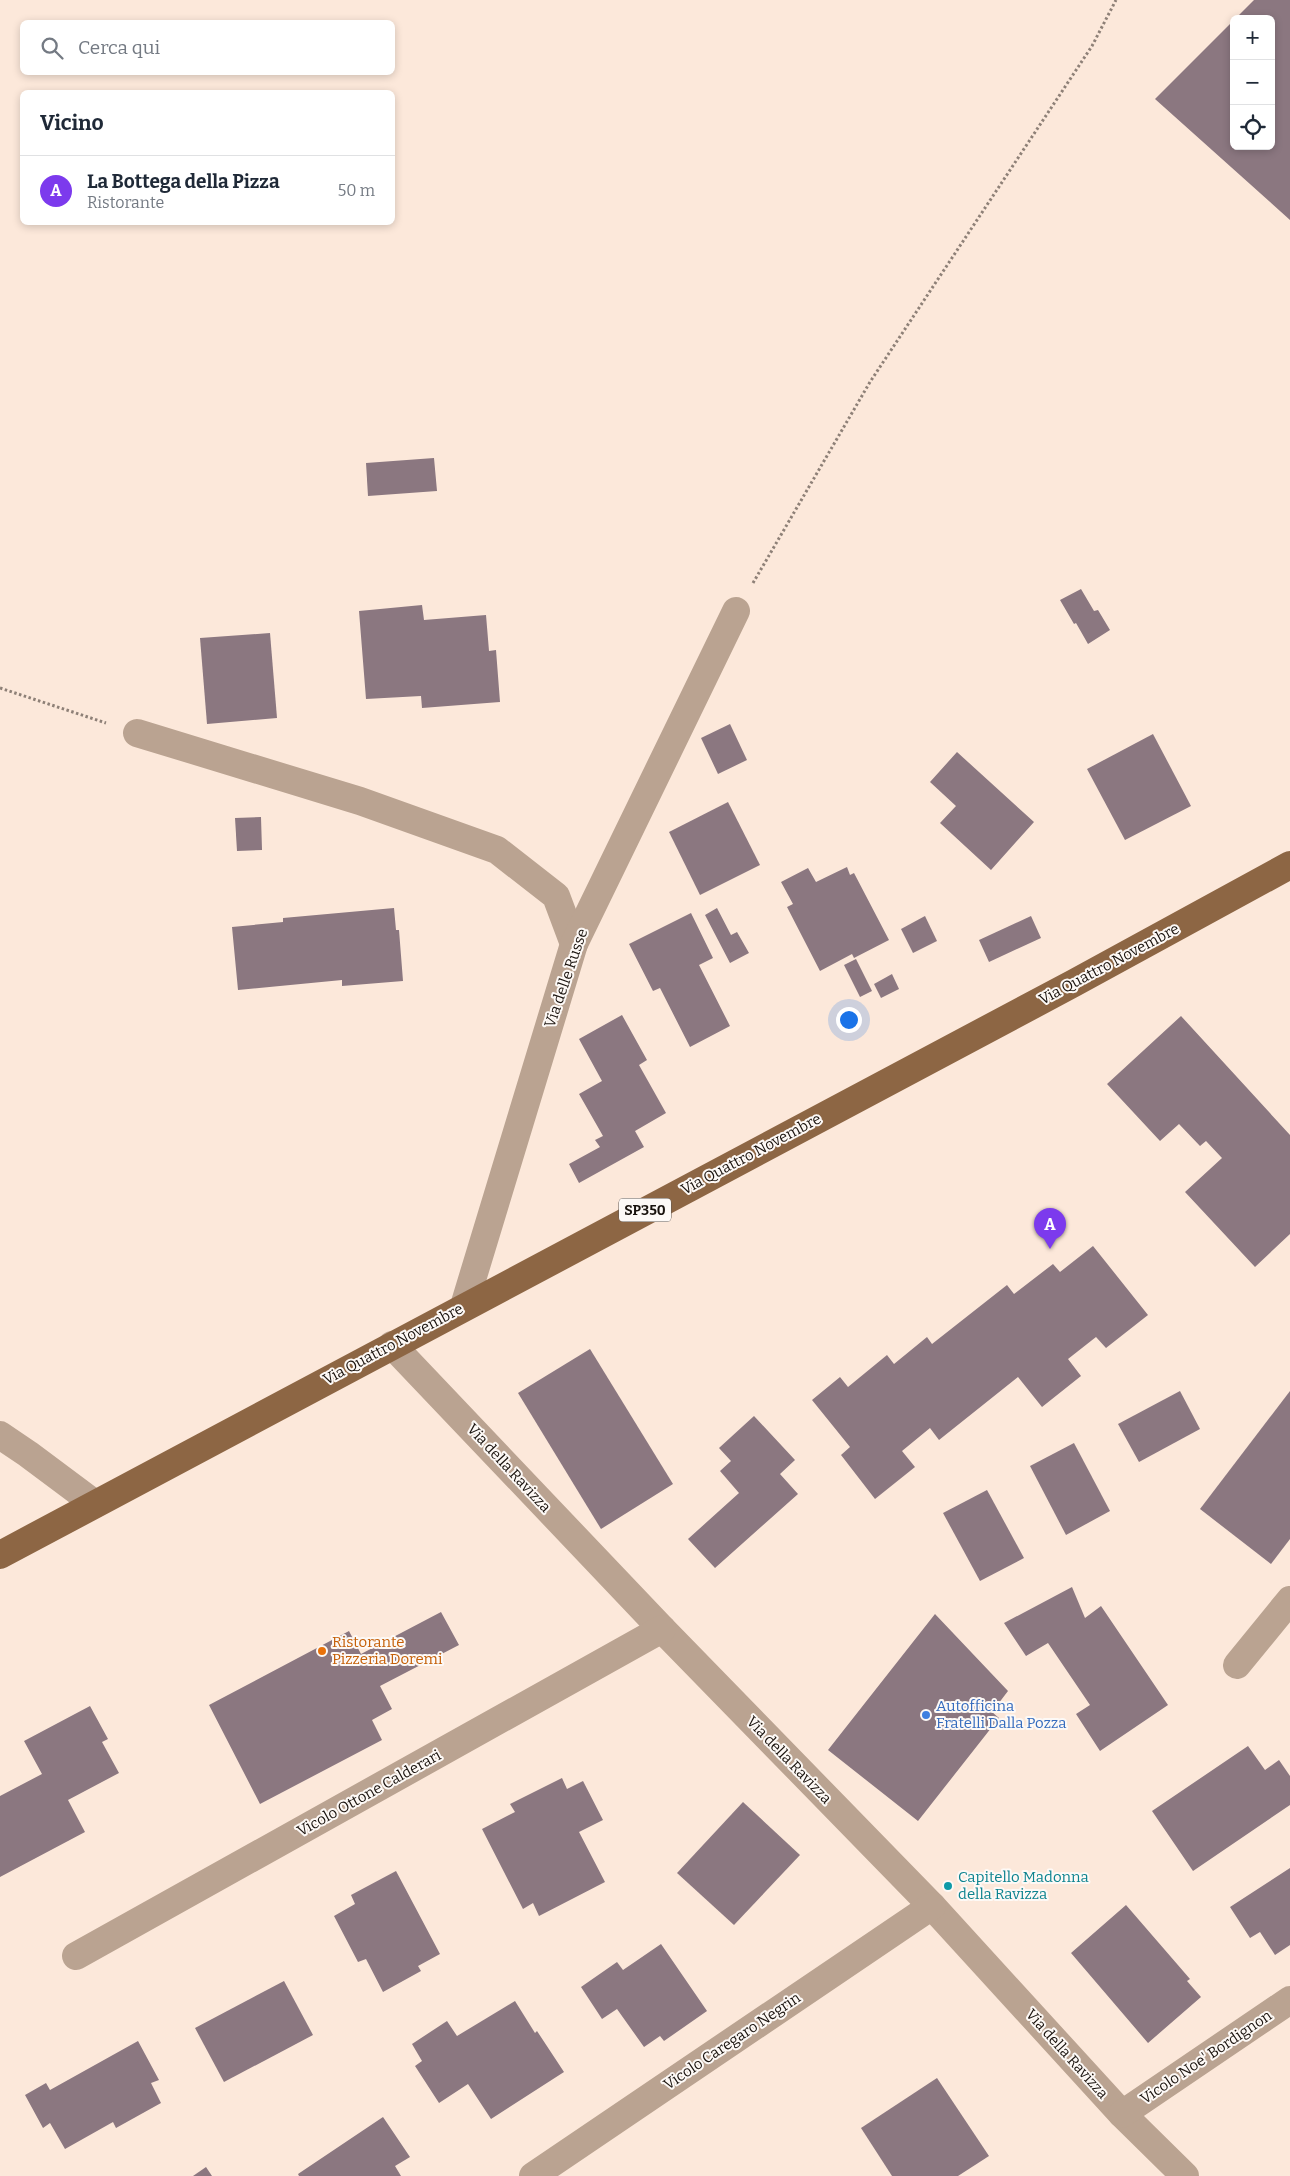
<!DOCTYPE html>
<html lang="it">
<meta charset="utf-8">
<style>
:root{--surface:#fff;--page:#f6f6f7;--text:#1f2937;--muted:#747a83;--line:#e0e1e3;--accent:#7c3aed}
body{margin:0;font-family:Bitter,serif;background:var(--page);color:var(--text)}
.controls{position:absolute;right:15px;top:15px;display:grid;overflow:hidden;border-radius:8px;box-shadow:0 2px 8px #0003}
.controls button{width:45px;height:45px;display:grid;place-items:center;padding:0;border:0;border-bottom:1px solid var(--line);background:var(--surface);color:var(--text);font:25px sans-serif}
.you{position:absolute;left:848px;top:1019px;width:18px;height:18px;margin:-12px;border:4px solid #fff;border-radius:50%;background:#1a73e8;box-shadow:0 0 0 8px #1a73e833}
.badge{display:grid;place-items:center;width:32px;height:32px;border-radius:50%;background:var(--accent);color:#fff;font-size:16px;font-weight:700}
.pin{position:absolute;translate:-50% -41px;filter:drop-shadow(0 1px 2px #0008)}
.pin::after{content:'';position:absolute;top:26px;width:18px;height:15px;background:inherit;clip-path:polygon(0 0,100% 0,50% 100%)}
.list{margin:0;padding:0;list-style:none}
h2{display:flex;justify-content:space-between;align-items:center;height:65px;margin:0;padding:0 20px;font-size:21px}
h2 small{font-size:16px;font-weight:400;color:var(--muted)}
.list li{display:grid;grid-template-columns:32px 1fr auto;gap:15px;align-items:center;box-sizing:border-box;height:70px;padding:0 20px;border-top:1px solid var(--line)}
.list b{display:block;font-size:19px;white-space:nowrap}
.list p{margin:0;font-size:16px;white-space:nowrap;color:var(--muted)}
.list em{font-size:16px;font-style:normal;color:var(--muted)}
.icon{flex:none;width:28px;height:28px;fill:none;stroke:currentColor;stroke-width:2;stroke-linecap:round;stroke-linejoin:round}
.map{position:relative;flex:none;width:1290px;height:2176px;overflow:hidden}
.search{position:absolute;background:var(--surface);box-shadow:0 2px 8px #0003;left:20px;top:20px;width:375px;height:55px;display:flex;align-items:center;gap:12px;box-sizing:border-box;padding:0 18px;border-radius:8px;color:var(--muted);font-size:19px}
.panel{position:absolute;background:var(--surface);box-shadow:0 2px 8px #0003;left:20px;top:90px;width:375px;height:135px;border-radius:8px}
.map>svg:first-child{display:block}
.building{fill:#8b7780}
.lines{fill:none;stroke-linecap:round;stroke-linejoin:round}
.path{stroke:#8e8077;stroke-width:3;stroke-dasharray:2.5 2.5;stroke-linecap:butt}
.minor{stroke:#baa391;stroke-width:28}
.primary{stroke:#8d6644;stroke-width:28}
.food-dot{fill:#e8710a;stroke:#fdf9f6;stroke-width:2}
.shop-dot{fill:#3f7fe0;stroke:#fdf9f6;stroke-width:2}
.culture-dot{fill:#0f9aa8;stroke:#fdf9f6;stroke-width:2}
.labels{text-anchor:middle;stroke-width:4;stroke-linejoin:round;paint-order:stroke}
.shield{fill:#fdf9f6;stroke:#5d5753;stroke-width:1}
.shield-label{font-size:14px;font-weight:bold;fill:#19120d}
.street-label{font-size:15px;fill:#19120d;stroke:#fdf9f6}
.food-label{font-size:15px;fill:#c56008;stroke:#fdf9f6;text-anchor:start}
.shop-label{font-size:15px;fill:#366cbe;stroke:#fdf9f6;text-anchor:start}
.culture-label{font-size:15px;fill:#0d838f;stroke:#fdf9f6;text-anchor:start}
</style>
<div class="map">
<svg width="1290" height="2176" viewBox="0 0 1290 2176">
<rect width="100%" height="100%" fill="#fce8da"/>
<g class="building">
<path d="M1254,0H1290V220L1155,99L1234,20V146H1271V19H1235Z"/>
<path d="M434,458L437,491L368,496L366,463Z"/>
<path d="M1081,589L1094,611L1098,610L1110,630L1088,644L1076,623L1074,624L1060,600Z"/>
<path d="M422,605L424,620L486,615L489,651L496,650L500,702L422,708L421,696L366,699L359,611Z"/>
<path d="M270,633L277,718L207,724L200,638Z"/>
<path d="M730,724L747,760L718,774L701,738Z"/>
<path d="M1153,734L1191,806L1125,840L1087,769Z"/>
<path d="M957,752L1034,822L991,870L940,823L956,806L930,782Z"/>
<path d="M728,802L760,865L700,895L669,832Z"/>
<path d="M261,817L262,850L237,851L235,818Z"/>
<path d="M847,867L850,875L854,873L889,940L854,958L852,954L820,971L787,907L793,904L781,882L808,868L816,882Z"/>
<path d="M394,908L396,930H399L403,981L342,986V980L238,990L232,927L283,922V918Z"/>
<path d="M717,908L731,935L737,932L749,953L730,963L705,915Z"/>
<path d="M691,913L713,958L699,965L730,1026L690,1047L660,988L653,991L629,944Z"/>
<path d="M925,916L937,941L913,953L901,929Z"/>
<path d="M1031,916L1041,938L989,962L979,940Z"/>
<path d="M856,959L872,991L860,997L844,965Z"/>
<path d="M892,974L899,989L881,998L874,984Z"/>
<path d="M622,1015L647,1060L639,1065L666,1113L635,1131L644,1147L579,1183L569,1164L600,1147L595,1140L603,1136L579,1094L602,1081L579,1039Z"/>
<path d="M1181,1016L1290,1135V1234L1255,1267L1185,1192L1222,1158L1206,1141L1200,1146L1179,1124L1160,1141L1107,1084Z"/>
<path d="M1093,1246L1148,1315L1106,1348L1096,1337L1068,1359L1081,1376L1042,1407L1018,1377L939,1440L930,1428L902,1451L915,1467L875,1499L841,1455L850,1447L812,1400L840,1377L848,1387L887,1355L894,1364L927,1337L932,1344L1007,1285L1014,1294L1053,1264L1060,1272Z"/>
<path d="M590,1349L673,1484L601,1529L518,1393Z"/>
<path d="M1180,1391L1200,1429L1139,1462L1118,1424Z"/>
<path d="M1290,1391V1539L1271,1564L1200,1509Z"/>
<path d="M754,1416L795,1460L780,1474L798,1494L715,1568L688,1539L739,1493L720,1471L731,1461L719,1448Z"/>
<path d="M1074,1443L1110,1511L1066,1535L1030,1466Z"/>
<path d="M987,1490L1024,1558L980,1581L943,1513Z"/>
<path d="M1072,1587L1085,1618L1101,1606L1168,1705L1100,1751L1076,1714L1090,1705L1048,1643L1026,1656L1004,1623Z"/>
<path d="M441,1612L459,1645L380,1686L392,1709L372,1720L382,1740L260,1804L209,1705L349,1631L361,1654Z"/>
<path d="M935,1614L1008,1691L992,1712L999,1718L918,1821L828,1750Z"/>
<path d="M90,1706L108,1739L102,1742L119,1773L68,1800L85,1832L0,1877V1796L42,1774L24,1741Z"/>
<path d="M1248,1746L1265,1770L1279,1760L1290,1776V1805L1193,1871L1152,1811Z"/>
<path d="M562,1778L567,1789L583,1781L603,1820L579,1832L605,1882L539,1916L533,1903L523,1909L482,1829L515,1812L510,1804Z"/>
<path d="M743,1802L800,1855L734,1925L677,1873Z"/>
<path d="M1290,1868V1945L1275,1955L1260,1932L1250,1938L1230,1907Z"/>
<path d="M396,1871L440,1954L418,1966L421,1971L383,1992L366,1959L358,1962L334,1916L355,1904L351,1895Z"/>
<path d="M1126,1905L1190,1979L1187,1981L1201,1997L1148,2043L1071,1953Z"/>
<path d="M661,1944L707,2011L664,2041L660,2036L644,2047L617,2009L602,2019L581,1987L617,1962L623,1970Z"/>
<path d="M284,1981L313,2035L224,2082L195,2028Z"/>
<path d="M515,2001L535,2033L537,2031L564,2072L491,2119L468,2084L439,2103L415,2066L422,2061L412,2044L447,2021L457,2036Z"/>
<path d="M138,2041L159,2080L151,2083L161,2103L116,2128L113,2122L65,2149L50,2123L43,2128L25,2095L46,2083L50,2090Z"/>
<path d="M937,2078L989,2156L958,2176H892L861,2128Z"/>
<path d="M383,2117L410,2157L395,2166L401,2176H299L298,2174Z"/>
<path d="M206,2167L212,2176H193Z"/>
</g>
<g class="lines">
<g class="path">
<path d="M753,583L870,382L1092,46L1116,0"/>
<path d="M0,688L106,723"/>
</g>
<g class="minor">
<path d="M137,733L360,801L497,850L556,896L574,944"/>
<path d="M464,1306L574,944L736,611"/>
<path d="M392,1345L662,1629L932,1906L1122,2114L1185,2176"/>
<path d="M0,1435L28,1454L95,1504"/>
<path d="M1237,1665L1290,1600"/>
<path d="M76,1956L662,1629"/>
<path d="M1122,2114L1290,2000"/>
<path d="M533,2176L932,1906"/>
</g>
<path class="primary" d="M0,1555L1074,983L1290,865"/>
</g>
<circle class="food-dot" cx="322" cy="1651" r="5"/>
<circle class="shop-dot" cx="926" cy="1715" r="5"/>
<circle class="culture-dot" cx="948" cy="1886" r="5"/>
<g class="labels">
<rect class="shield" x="619" y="1198.5" width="52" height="23" rx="4"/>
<g class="shield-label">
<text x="645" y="1215">SP350</text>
</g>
<g class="street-label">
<text transform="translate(1109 964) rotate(-28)" y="5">Via Quattro Novembre</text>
<text transform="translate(566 978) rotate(-71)" y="5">Via delle Russe</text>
<text transform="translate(751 1154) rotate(-28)" y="5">Via Quattro Novembre</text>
<text transform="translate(393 1344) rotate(-28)" y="5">Via Quattro Novembre</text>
<text transform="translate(509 1468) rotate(47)" y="5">Via della Ravizza</text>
<text transform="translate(789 1760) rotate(46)" y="5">Via della Ravizza</text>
<text transform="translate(369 1793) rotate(-29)" y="5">Vicolo Ottone Calderari</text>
<text transform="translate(732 2041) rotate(-34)" y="5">Vicolo Caregaro Negrin</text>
<text transform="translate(1067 2054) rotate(48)" y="5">Via della Ravizza</text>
<text transform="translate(1206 2057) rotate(-34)" y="5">Vicolo Noe' Bordignon</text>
</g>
<g class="food-label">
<text x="332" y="1647">Ristorante<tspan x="332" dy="17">Pizzeria Doremi</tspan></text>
</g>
<g class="shop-label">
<text x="936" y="1711">Autofficina<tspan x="936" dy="17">Fratelli Dalla Pozza</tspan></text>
</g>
<g class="culture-label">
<text x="958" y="1882">Capitello Madonna<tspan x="958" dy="17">della Ravizza</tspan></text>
</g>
</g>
</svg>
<div class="controls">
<button>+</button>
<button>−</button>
<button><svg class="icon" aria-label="locate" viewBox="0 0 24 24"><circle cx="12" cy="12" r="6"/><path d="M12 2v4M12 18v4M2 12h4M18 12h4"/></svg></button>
</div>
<div class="you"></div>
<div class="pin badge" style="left:1050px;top:1249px">A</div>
<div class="search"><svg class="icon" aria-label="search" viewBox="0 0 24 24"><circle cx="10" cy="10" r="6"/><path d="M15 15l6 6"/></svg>Cerca qui</div>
<section class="panel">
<h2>Vicino<small></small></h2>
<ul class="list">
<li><span class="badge">A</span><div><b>La Bottega della Pizza</b><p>Ristorante</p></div><em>50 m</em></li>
</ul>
</section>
</div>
